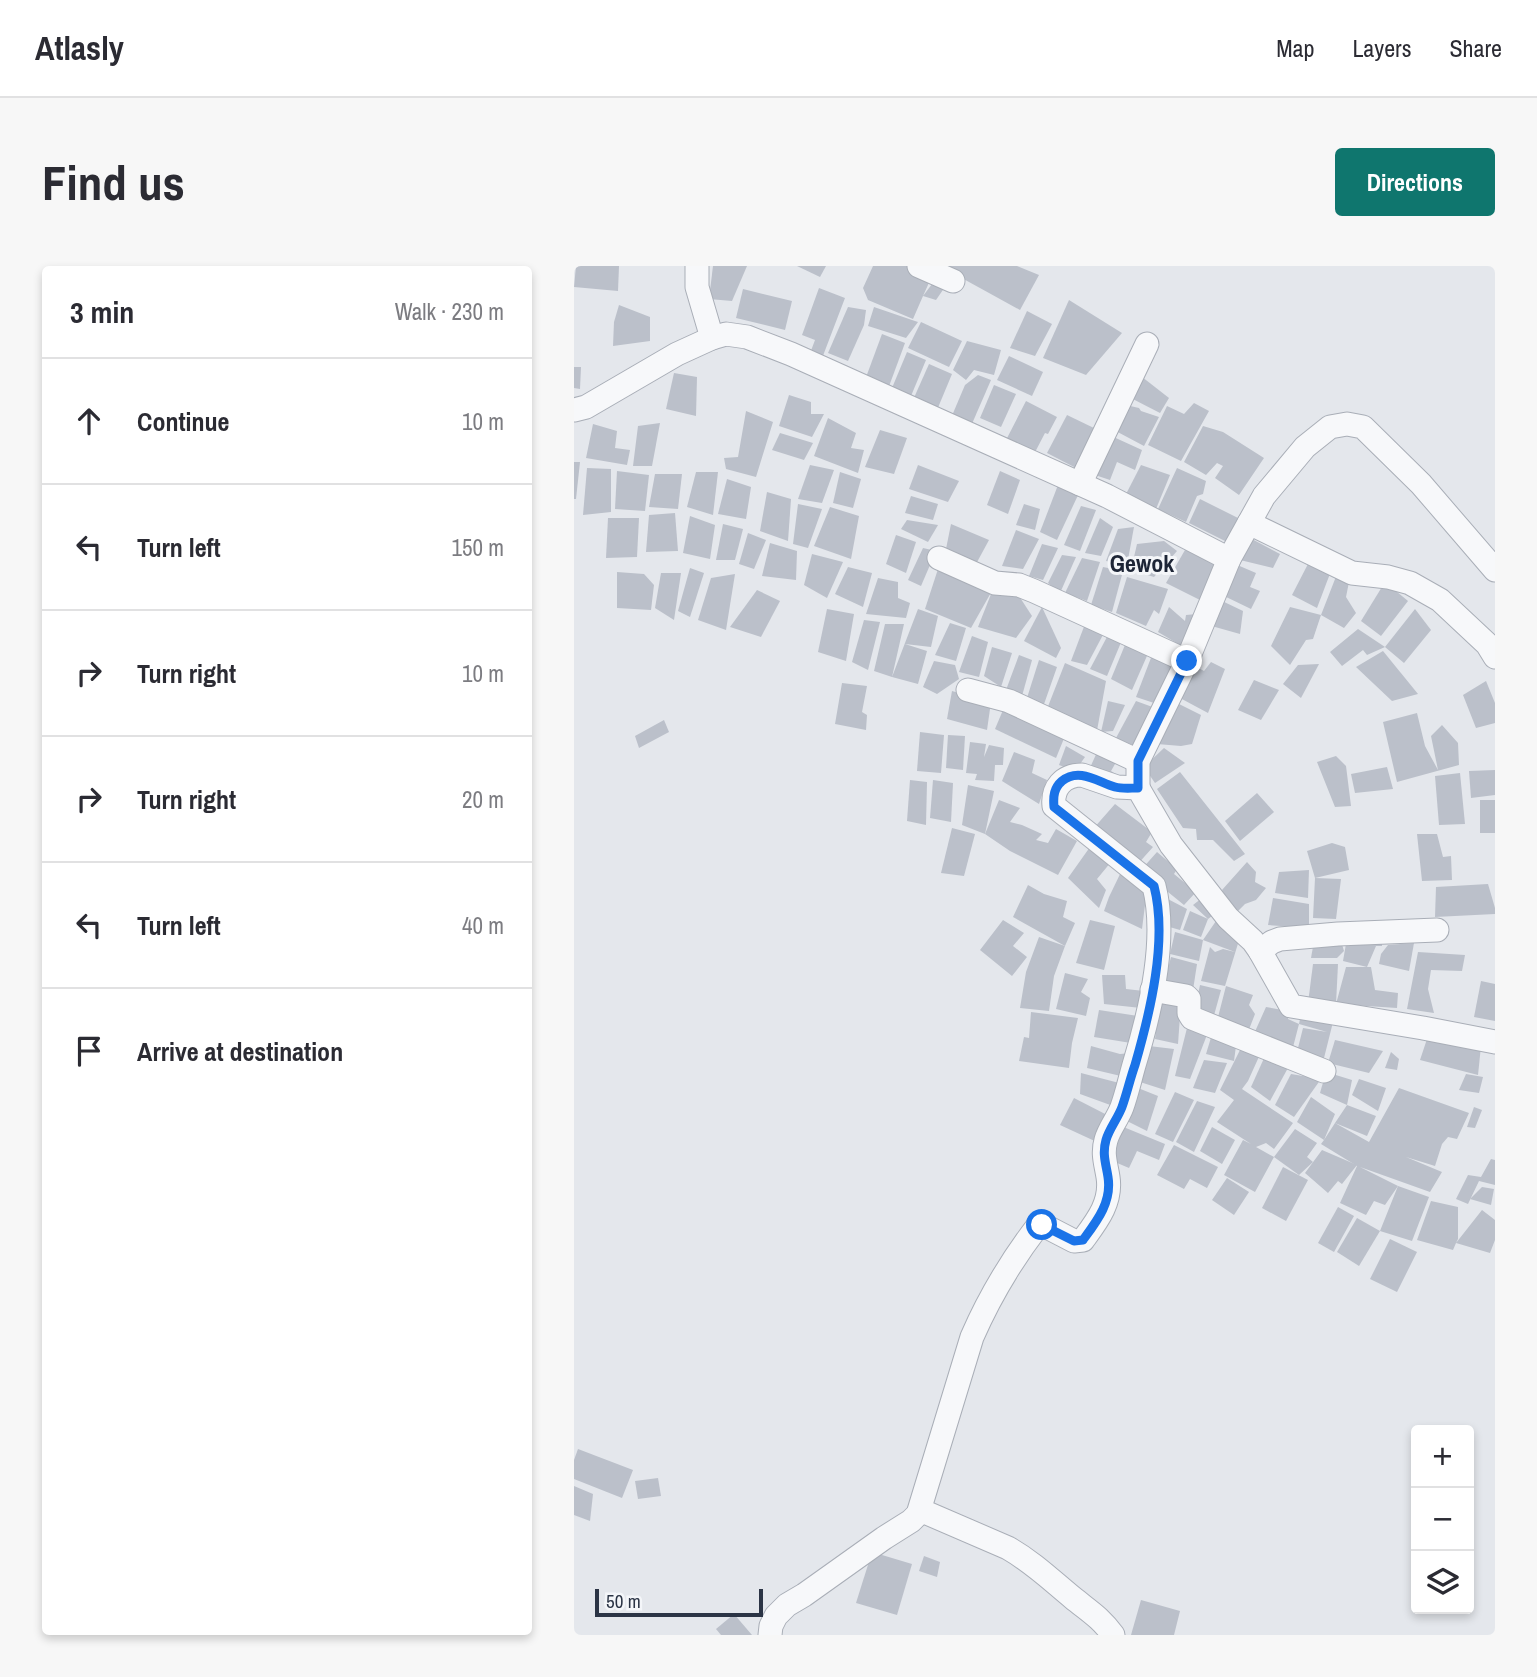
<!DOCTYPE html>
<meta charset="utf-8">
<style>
:root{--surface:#fff;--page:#f7f7f7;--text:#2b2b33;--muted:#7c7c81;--line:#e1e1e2;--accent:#0f766e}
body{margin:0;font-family:"Archivo Narrow",sans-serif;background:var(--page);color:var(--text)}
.controls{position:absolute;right:21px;bottom:21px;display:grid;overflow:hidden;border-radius:7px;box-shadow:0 4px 10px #0003}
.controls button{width:63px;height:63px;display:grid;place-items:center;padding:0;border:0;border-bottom:2px solid var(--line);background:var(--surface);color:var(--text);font:35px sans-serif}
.scale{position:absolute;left:21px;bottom:18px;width:168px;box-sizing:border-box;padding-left:7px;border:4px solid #2b3445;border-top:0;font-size:19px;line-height:24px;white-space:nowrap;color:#2b3445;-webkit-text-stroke:5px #f4f6f9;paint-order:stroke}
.stop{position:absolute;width:21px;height:21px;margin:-16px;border:5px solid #1a73e8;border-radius:50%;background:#fff}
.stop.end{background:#1a73e8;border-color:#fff;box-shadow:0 2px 7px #0008}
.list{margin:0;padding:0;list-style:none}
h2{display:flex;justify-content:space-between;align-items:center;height:91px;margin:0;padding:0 28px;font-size:30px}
h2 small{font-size:23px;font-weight:400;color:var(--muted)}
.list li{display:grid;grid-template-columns:46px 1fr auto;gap:21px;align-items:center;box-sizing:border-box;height:126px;padding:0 28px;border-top:2px solid var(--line)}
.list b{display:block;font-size:26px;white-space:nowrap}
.list em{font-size:23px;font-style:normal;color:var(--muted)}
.icon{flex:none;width:38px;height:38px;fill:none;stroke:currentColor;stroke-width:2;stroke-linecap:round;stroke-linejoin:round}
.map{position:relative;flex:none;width:921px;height:1369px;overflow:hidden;border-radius:7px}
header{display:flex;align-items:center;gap:42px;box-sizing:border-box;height:98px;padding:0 35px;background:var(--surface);border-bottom:2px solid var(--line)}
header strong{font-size:33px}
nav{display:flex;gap:38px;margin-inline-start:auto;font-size:24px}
.intro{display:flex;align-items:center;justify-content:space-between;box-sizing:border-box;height:168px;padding:0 42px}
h1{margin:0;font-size:49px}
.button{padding:18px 32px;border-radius:7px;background:var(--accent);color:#fff;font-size:24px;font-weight:700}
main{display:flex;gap:42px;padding:0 42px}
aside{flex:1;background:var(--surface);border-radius:7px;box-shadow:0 4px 10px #0003}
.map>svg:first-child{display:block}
.building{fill:#bbc0ca}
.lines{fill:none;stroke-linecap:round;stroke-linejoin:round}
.minor-casing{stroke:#a9aeb7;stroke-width:25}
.minor{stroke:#f7f8fa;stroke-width:23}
.route{stroke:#1a73e8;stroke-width:9}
.labels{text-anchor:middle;stroke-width:6;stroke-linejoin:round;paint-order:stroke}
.quarter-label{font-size:24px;font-weight:bold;fill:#1d2536;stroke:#f4f6f9}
</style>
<header>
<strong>Atlasly</strong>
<nav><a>Map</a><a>Layers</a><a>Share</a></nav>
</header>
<div class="intro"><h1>Find us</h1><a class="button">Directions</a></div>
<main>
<aside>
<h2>3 min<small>Walk · 230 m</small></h2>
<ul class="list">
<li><svg class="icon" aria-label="ahead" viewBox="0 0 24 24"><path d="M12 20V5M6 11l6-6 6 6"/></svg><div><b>Continue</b></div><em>10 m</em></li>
<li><svg class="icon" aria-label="left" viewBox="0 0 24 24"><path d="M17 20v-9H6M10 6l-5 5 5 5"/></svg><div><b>Turn left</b></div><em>150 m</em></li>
<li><svg class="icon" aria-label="right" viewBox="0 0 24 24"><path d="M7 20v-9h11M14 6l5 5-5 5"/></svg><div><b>Turn right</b></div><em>10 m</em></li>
<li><svg class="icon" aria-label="right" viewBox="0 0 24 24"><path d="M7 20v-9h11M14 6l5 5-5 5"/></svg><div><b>Turn right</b></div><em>20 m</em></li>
<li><svg class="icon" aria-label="left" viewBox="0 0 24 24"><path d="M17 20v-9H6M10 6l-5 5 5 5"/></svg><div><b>Turn left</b></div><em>40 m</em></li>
<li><svg class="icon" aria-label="arrive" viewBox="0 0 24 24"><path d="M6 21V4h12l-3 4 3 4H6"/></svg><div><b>Arrive at destination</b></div></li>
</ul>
</aside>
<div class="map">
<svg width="921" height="1369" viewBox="0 0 921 1369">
<rect width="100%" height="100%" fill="#e4e7ec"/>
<g class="building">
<path d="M2,0H45L44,25L0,21Z"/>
<path d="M139,0H173L158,35L135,33Z"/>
<path d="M223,0H252L246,11Z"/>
<path d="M299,0H335L358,10L349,30L361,14L373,18L362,34L349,30L339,53L294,34L289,22Z"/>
<path d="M366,0H443L465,9L446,44Z"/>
<path d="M245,22L271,32L247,95L235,90L241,74L228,69Z"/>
<path d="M169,23L218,35L211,64L162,52Z"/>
<path d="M495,34L548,67L512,109L469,92Z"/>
<path d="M45,39L76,51V75L39,80L40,56Z"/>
<path d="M274,41L292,44L290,59L274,95L254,87Z"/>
<path d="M300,41L338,54L344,56L332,72L294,60Z"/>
<path d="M453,45L478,58L461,90L436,82Z"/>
<path d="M347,56L388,75L375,101L334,82Z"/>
<path d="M308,68L331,77L314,123L291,114Z"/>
<path d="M393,75L427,84L420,109L400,104L392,114L379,104Z"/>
<path d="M333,86L352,94L337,130L318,122Z"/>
<path d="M435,90L469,106L458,130L423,114Z"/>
<path d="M355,98L378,108L363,144L339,134Z"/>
<path d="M0,101H7L6,123L0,122Z"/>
<path d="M100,107L123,111L122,150L92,143Z"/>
<path d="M563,107L595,132L586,147L551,129Z"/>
<path d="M404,109L417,114L397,160L377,152L391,119Z"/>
<path d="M420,119L442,128L427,161L406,152Z"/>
<path d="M215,129L237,136V148H250L238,171L205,160Z"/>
<path d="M452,135L483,151L474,168L471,167L458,192L430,178Z"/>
<path d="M620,137L635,145L607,195L574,179L593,140L610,148Z"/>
<path d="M552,139L565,142L567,145L585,151L570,180L538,163Z"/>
<path d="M172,145L199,156L182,211L152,203L150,192L164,191Z"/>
<path d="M493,149L522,163L502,202L473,187Z"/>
<path d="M254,152L282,167L277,182L290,184L284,207L240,190Z"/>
<path d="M86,157L78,200H59L64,160Z"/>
<path d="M19,158L43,165L41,182L56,184L53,199L12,192Z"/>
<path d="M629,160L649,166L690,192L665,229L641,212L649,200L643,197L632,209L610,196Z"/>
<path d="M306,164L333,172L320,208L291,201Z"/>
<path d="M206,167L239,177L230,194L198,184Z"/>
<path d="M533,168L568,184L561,204L543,196L536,214L524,210L517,205Z"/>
<path d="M0,196H6L2,233H0Z"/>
<path d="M236,199L260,204L248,237L224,233Z"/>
<path d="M344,199L385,215L374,236L335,223Z"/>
<path d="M567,199L596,209L582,243L551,230Z"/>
<path d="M13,202L37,203V246L9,249Z"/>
<path d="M603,202L632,215L629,228L623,230L612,256L584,243Z"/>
<path d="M43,205L75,209L71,245L41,243Z"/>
<path d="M426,205L446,214L434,248L413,239Z"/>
<path d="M122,206H144L139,249L113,241Z"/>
<path d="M266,206L287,213L279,242L259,237Z"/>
<path d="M81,208H108L104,243L75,241Z"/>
<path d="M153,213L177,221L172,253L144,248Z"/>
<path d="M484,219L505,227L483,274L466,266Z"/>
<path d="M193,226L217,233L214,275L186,265Z"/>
<path d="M337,230L364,238L359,254L331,247Z"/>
<path d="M626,233L664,252L653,276L615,257Z"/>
<path d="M224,238L248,243L234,282L219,278Z"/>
<path d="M450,238L466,243L461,264L442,259Z"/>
<path d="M507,240L522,244L506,285L490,279Z"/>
<path d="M256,241L285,250L277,293L240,280Z"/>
<path d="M101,247L104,285L72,286L75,249Z"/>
<path d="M116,250L141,259L136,293L109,287Z"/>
<path d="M34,252H65L63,291L32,292Z"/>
<path d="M526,252L539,261L527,290L511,287Z"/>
<path d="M333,254L364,259L354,276L327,263Z"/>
<path d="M149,258L169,263L161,294H142Z"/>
<path d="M377,258L415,274L402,298L372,283Z"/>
<path d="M560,261L553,299L532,295L544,263Z"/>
<path d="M442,264L465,273L449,303L428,300Z"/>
<path d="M174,267L192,274L180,303L165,298Z"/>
<path d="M322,269L342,276L332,307L312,298Z"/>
<path d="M676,272L706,288L699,302L666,294Z"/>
<path d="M590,275L603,285L580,311L557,304L563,278Z"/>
<path d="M196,277L223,285L222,314L188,310Z"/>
<path d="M468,278L484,282L469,314L455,310Z"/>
<path d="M349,282L362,285L347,320L334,314Z"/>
<path d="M611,284L645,295L630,336L592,317Z"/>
<path d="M238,288L269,296L253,332L230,319Z"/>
<path d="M488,289L502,291L486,327L474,317Z"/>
<path d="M508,292L526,296L513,335L491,327Z"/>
<path d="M735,296L757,305L743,342L718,329Z"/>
<path d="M661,298L682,307L676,321L686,325L677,343L646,328Z"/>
<path d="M274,301L298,307L289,341L261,328Z"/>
<path d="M529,301L549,305L538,346L517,339Z"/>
<path d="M116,302L130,307L116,351L104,345Z"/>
<path d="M364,303L419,323L397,362L351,343Z"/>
<path d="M43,306L70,308L80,319L77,344L43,342Z"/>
<path d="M87,307H107L100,354L81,342Z"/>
<path d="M161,308L152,364L124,354L137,312Z"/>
<path d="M763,308L775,316L772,331L782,347L770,362L747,349L739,373L732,374L716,399L697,380L716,341L747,349Z"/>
<path d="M553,311L594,323L585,348L580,344L572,360L542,347Z"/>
<path d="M304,312L324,316V332L336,337L332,352L292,348Z"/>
<path d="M811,316L834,335L807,370L787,355Z"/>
<path d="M419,323L445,330L458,350L442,372L404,361Z"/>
<path d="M183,324L206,335L187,371L156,361Z"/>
<path d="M644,333L669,345L666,368L634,359Z"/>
<path d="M468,341L487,382L482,392L450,375Z"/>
<path d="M595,341L611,355L612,349L623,348L611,382L584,366Z"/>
<path d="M253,343L280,348L272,395L244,386Z"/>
<path d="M344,343L364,350L357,381L331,378L353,385L344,418L318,411L300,405L311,358H330L318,411Z"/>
<path d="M841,343L857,364L830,397L811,381Z"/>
<path d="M290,354L306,356L294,404L278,396Z"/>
<path d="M376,357L392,362L382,395L361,389Z"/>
<path d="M511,358L531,365L513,399L497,395Z"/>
<path d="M784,363L811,381L793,389L789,384L768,400L756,386Z"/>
<path d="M534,369L548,374L533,410L516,403Z"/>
<path d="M398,370L414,376L405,411L385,406Z"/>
<path d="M553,374L576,383L558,424L537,413Z"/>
<path d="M418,381L438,387L427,421L410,410Z"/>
<path d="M580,384L605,395L586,439L562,431Z"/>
<path d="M809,385L844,428L818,435L782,401Z"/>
<path d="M445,389L458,394L448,430L432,424Z"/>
<path d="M465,394L483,401L469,441L452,435Z"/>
<path d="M360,395L381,399L385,413L363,428L349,421Z"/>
<path d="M637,396L651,403L634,447L606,432L619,399L630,405Z"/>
<path d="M491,397L532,415L522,470L473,443Z"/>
<path d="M745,398L727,432L709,418L724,399Z"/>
<path d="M680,414L705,424L687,454L664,444Z"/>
<path d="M912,415L921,437V457L902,462L889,429Z"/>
<path d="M268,417L293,420L288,446L293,449L292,464L261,458Z"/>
<path d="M378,425L417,436L413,464L373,453Z"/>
<path d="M534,435L551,439L539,465L527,466Z"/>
<path d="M562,435L584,443L561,480L542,472Z"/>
<path d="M603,437L627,449L618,478L607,480L583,478Z"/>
<path d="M429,444L491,470L482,492L421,463Z"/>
<path d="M843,447L851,480L864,504L857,470L868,459L884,477L885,499L823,516L809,456Z"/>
<path d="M90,454L95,466L65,482L61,470Z"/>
<path d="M346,466L370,469L367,507L343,505Z"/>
<path d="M374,469L391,470L389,504L372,502Z"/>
<path d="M396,476L412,478L410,491L415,479L430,482L429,499H421L420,515L401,514L403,508L392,507Z"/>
<path d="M492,480L511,491L501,505L485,499Z"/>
<path d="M525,482L545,491L537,505L549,513L514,506Z"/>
<path d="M590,482L611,497L581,517L570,501Z"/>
<path d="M440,486L461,494L458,507L473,514L465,538L428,515Z"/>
<path d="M762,490L772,500L777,540L761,541L743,496Z"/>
<path d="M813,501L819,523L781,527L777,508Z"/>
<path d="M921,504V529L897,532L895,505Z"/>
<path d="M606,506L671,588L660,595L639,574H623L622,563L609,562L583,523Z"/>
<path d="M886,507L891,558L865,559L861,510Z"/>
<path d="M336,514L353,516L352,559L333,555Z"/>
<path d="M359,514L379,517L377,556L356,552Z"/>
<path d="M394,519L420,525L411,568L388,559Z"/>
<path d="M683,527L700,546L666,575L651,555Z"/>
<path d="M425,534L446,542L436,556L448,559L468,568L462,574L474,577L482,563L503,575L484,609L436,585L411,568Z"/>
<rect x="906" y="534" width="15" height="33"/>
<path d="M541,538L578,566L572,576L579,581L562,600L519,563Z"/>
<path d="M378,562L401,568L390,610L367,607Z"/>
<path d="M843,568H863L869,591L877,590L878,614L848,615Z"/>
<path d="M758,577L771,581L775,604L741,612L767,613L762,653L739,652L741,612L733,585Z"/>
<path d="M516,581L537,596L523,613L532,624L525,642L494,612Z"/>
<path d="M583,586L603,603L600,608L622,626L610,639L567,604Z"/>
<path d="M673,596L682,606L681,616L692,622L682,634L671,638L662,647L648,624Z"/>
<path d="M548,604L573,623L568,663L530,645L535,631Z"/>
<path d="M735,604L734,632L701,627L705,606Z"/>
<path d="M914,618L921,642V648L861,651L862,621Z"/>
<path d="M454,619L470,628L493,635L489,651L501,657L491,680L439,651Z"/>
<path d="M590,631L613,643L606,664L585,658Z"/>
<path d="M628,632L642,647L634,653L627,671L609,664L616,645L634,653L619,639Z"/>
<path d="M699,632L735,638V662L694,659Z"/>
<path d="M429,654L450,667L439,680L453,691L438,710L406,684Z"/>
<path d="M516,654L541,660L530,704L502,697Z"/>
<path d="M642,655L666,671L651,720L627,715L636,681L641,686L649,683L661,686L629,674Z"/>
<path d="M601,666L629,674L625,695L596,688Z"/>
<path d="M465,671L491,680L480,710L475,745L446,742L452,706Z"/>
<path d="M773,672L808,675V680H802L793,701L769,695Z"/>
<path d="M740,675H767L770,685L763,692H737Z"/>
<path d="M840,677L835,705L805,698L807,688L814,679Z"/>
<path d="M844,686L891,689L888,705L857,704L854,723L860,747L833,743Z"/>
<path d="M597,691L623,698L619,724L590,718Z"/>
<path d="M739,698H764L762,738L734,737Z"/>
<path d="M772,701H797L801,724L824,727L823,742L762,738Z"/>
<path d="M491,707L514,713L507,726L516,732L512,750L482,743Z"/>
<path d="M528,709H551L552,723L570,725L567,742L530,738Z"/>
<path d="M907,715L921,718V755L900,751Z"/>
<path d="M626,719L647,724L639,753L620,747Z"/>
<path d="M652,720L679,729L675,739L681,748L674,766L643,755Z"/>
<path d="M586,734L607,736L604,778L581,773Z"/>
<path d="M692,741L714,745V753L725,758L718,785L679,770Z"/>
<path d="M525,744L564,750L557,777L520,771Z"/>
<path d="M457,746L504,752L498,777L495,802L445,795L450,771L455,772Z"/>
<path d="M726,753L759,756L748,800L722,790L729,762L753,766L725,758Z"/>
<path d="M614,758L636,761L616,813L601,810Z"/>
<path d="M639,765L663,772L660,795L632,788Z"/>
<path d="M855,767L907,780L904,809L846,794Z"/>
<path d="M761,774L809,785L795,807L754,797Z"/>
<path d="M670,776L688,784L674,815L668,823L719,857L700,883L692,877L682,881L700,891L681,926L650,909L669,874L677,878L643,856L660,834L646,824Z"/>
<path d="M517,780L546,788L557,787L551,811L513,802Z"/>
<path d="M575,780L600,783L591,824L566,816Z"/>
<path d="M817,786L825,793L823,804L811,802Z"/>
<path d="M691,790L715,800L696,835L677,821Z"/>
<path d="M630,794L653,797L641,827L619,822Z"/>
<path d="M752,806L778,814L773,839L746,827Z"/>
<path d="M507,807L549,818L539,840L506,828Z"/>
<path d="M717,808L747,813L720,851L701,839Z"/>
<path d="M892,808L909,811L905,827L885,824Z"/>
<path d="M785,813L812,822L804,845L778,829Z"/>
<path d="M564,822L584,830L573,865L551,854Z"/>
<path d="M825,822L895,847L883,873L874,871L868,878L861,900L832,891L868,906L856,926L786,901L824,920L811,939L800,935L792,949L766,937L783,900L747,878L750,874L723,856L737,831L761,848L750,874L761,857L773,839L802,850L793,870L761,857L795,876Z"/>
<path d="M601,826L620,834L599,876L581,868Z"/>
<path d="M500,832L537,851L525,877L486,859Z"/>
<path d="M623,835L641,841L620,886L602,876Z"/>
<path d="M900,841L908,844L901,862L893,861Z"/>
<path d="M547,860L591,878L585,894L563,885L555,902L529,891Z"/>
<path d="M638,861L661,874L648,898L626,885Z"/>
<path d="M721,863L743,877L733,891L739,896L725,909L700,891Z"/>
<path d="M600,879L644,901L633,922L616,913L610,923L583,909Z"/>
<path d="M748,884L783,899L768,918L764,915L754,927L731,907Z"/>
<path d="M917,893L921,894V919L905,915L894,938L882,933L894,909L907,911Z"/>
<path d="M709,901L734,914L712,955L688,942Z"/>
<path d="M653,912L675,926L660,949L638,934Z"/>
<path d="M824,920L855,931L838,975L806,965Z"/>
<path d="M908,921L920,923L917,939L896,933Z"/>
<path d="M857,935L884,941V973L882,977L908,944L921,954V974L916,987L882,977L879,984L843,974Z"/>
<path d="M764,941L780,950L760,986L744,977Z"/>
<path d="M783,952L806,965L785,1000L763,986Z"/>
<path d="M816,973L843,986L823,1026L796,1013Z"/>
<path d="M4,1183L59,1204L48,1232L0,1213V1194Z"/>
<path d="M84,1212L87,1230L64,1233L61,1215Z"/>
<path d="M0,1220L19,1228L16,1255L0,1249Z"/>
<path d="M298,1286L338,1298L323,1349L282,1337Z"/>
<path d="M350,1290L366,1296L363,1311L345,1305Z"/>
<path d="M567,1334L606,1345L600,1369H557Z"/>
<path d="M160,1348L178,1369H147L142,1363Z"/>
</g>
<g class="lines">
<defs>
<g id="minor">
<path d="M123,0V21L138,72"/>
<path d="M345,0L379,15"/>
<path d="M0,144L12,141L103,88L138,72L152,68L173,71L217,88L533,230L655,293"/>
<path d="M506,218L573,78"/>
<path d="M675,257L778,307L814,311L836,317L866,334L913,378L921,391"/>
<path d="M365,292L421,317L445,319L460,325L613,395"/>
<path d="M394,424L435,435L564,495"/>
<path d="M564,522V495L613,395L655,293L690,230L731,181L756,161L773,158L789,161L847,218L921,304"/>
<path d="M686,685L698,676L706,673L764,668L863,664"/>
<path d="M578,724L612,730L615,733V747L618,752L750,805"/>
<path d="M346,1244L434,1282C460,1297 477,1314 499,1332C515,1345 527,1352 539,1369"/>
<path d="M196,1369L197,1360L202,1350L213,1339L230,1329L310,1272L337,1255L344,1248L398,1071C415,1032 437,995 463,961L471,960L500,975L509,974C523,955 538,936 534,911C532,898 528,888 532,874C535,863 544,852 548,841C553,827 556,813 560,799C576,747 594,674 580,620L480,540C478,522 489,509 508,509L543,521L564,522L597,579L654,652L679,675L686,685L717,740L849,762L921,776"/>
</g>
</defs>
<use href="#minor" class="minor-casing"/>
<use href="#minor" class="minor"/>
</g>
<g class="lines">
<path class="route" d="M468,959L500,975L509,974C523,955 538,936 534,911C532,898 528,888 532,874C535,863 544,852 548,841C553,827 556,813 561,799C576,747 594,674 580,620L480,541C479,530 480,522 488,515C505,501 524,516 541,521C548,523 556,522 564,522V495L613,395"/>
</g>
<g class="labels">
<g class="quarter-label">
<text x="568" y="306">Gewok</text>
</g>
</g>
</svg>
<div class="controls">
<button>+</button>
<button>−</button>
<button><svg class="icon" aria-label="layers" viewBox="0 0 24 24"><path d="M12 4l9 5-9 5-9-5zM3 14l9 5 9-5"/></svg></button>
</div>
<div class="scale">50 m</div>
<div class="stop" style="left:468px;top:959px"></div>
<div class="stop end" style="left:613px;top:395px"></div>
</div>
</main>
